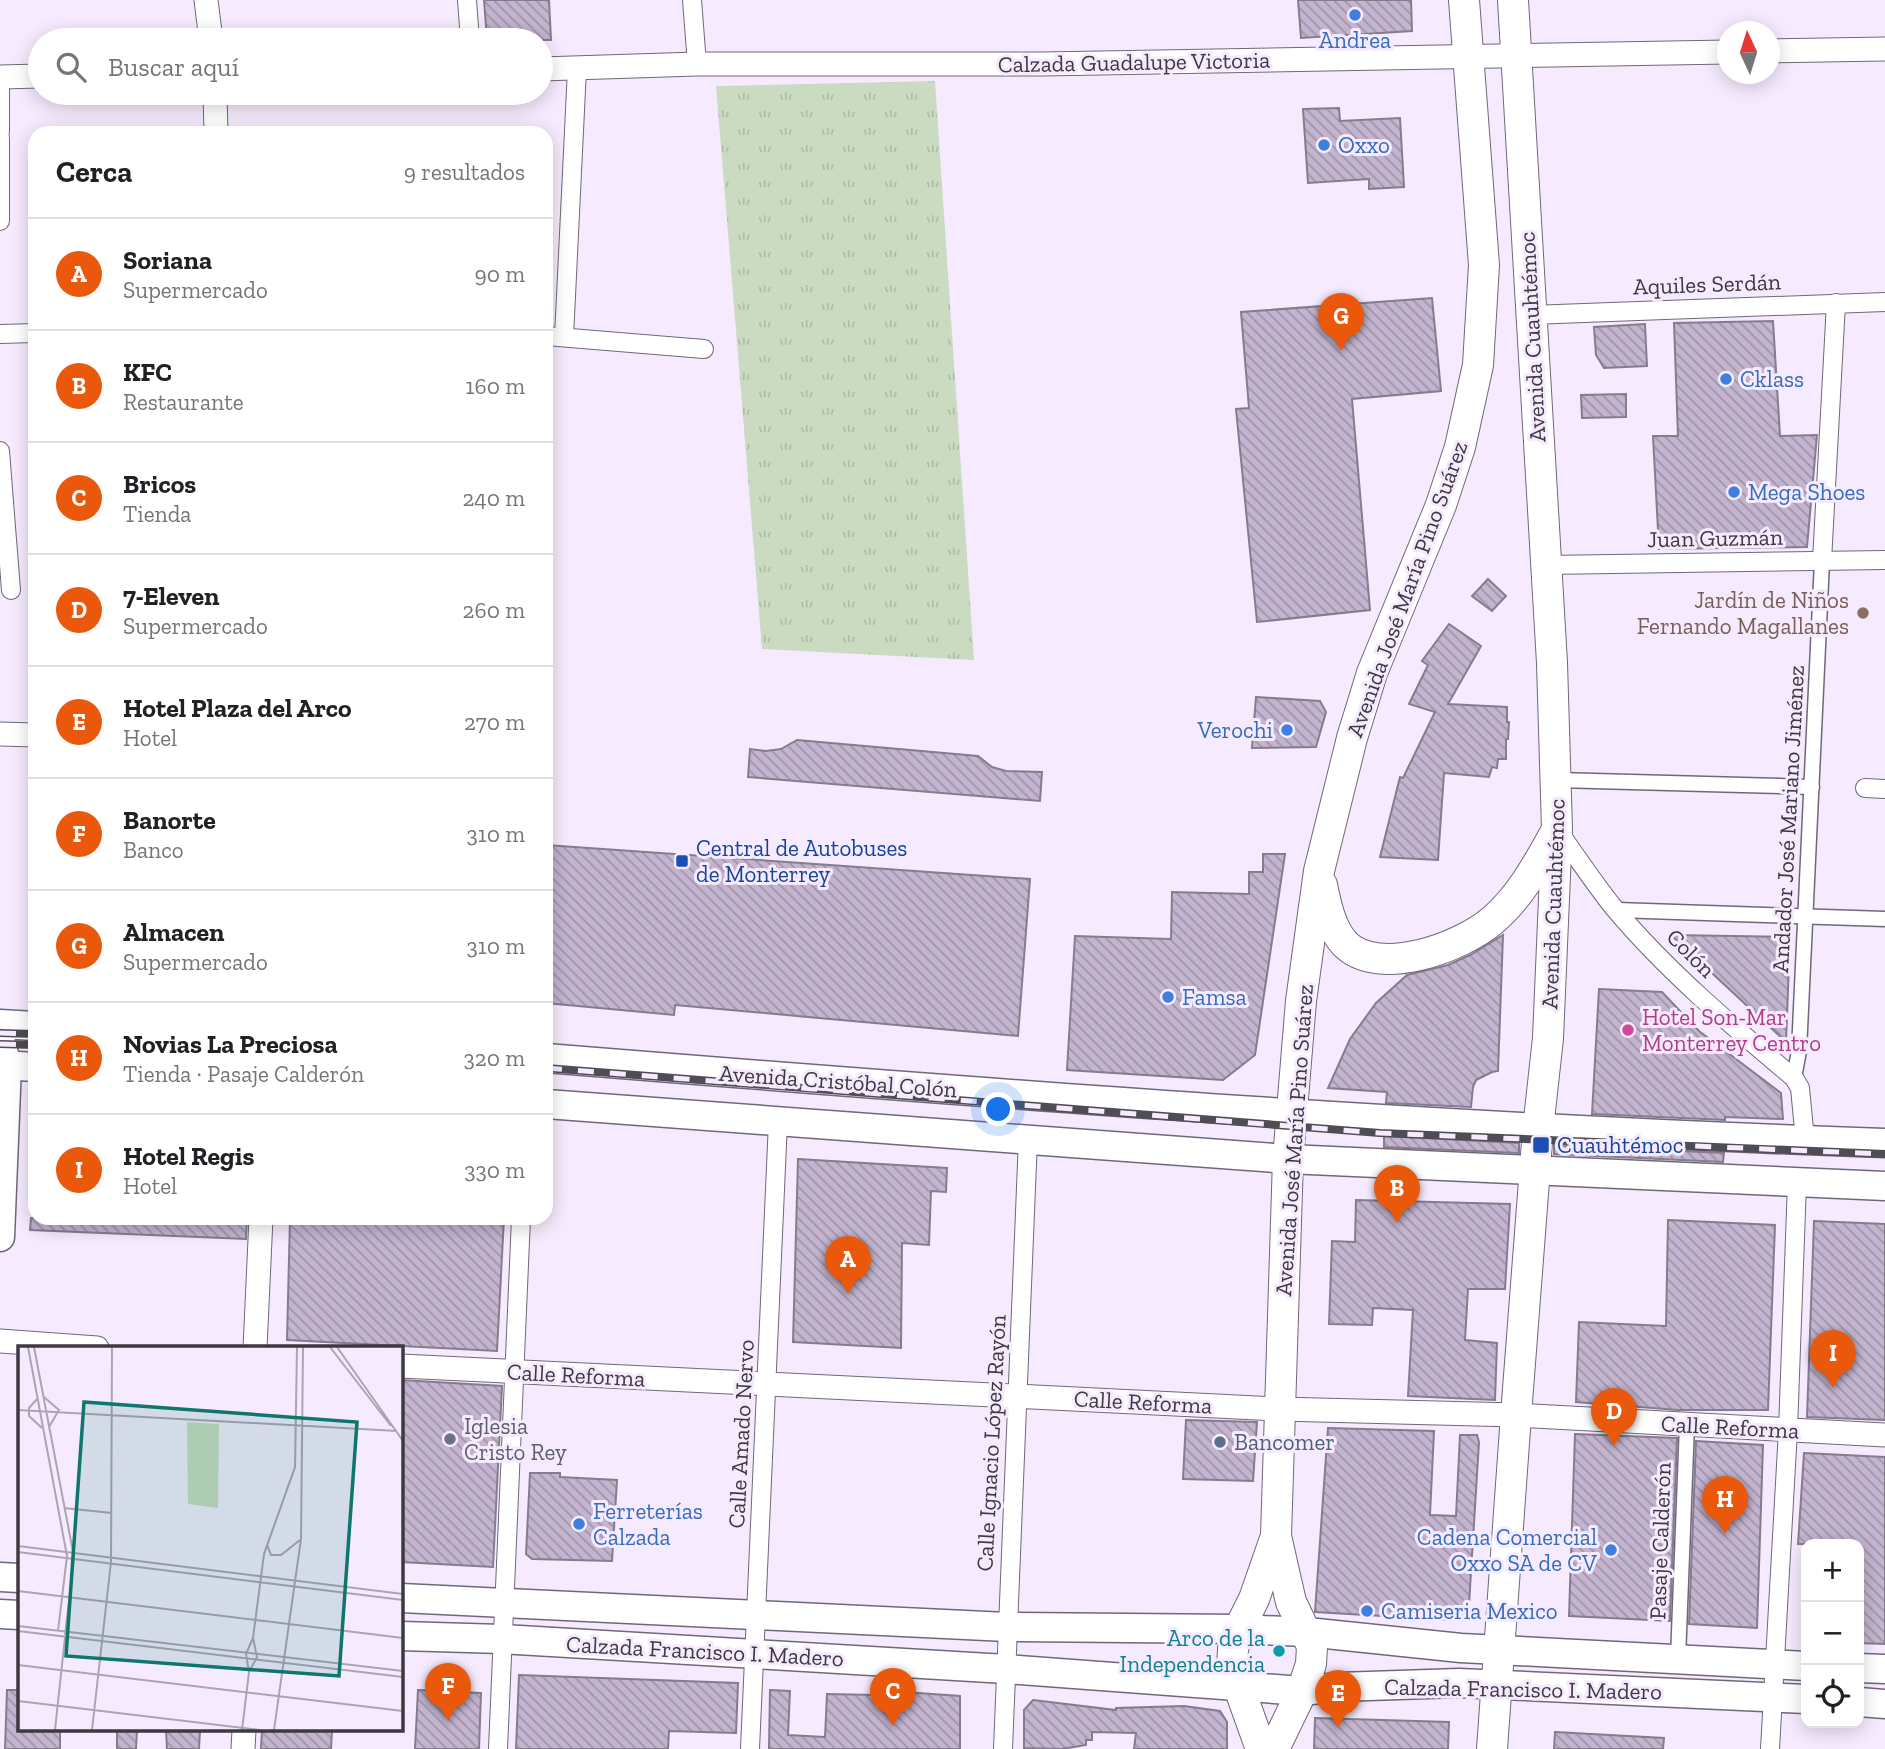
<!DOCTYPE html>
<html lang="es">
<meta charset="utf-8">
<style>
:root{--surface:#fff;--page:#f2f2f2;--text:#202124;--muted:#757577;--line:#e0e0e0;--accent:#ea580c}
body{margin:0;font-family:"Zilla Slab",serif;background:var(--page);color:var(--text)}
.controls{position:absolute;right:21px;bottom:21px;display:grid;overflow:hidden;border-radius:14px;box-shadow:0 4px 18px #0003}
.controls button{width:63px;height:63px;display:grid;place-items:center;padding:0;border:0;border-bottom:2px solid var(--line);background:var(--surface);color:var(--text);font:35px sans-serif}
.compass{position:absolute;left:1717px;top:21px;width:63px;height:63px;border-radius:50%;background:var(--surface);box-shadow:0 4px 18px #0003;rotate:356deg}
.you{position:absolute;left:999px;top:1110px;width:24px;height:24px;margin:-18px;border:5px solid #fff;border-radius:50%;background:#1a73e8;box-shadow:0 0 0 10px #1a73e833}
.badge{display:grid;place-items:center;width:46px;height:46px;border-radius:50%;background:var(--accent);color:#fff;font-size:23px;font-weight:700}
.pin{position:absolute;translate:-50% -58px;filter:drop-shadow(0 2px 4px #0008)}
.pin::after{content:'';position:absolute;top:37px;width:24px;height:21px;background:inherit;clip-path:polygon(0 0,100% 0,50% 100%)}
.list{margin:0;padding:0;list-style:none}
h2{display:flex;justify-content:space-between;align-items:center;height:91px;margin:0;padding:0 28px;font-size:30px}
h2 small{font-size:23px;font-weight:400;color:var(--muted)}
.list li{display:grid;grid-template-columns:46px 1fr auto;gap:21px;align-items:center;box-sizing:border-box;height:112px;padding:0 28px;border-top:2px solid var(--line)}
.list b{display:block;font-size:26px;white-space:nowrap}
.list p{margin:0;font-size:23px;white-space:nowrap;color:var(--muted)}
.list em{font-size:23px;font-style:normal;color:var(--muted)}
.icon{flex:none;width:38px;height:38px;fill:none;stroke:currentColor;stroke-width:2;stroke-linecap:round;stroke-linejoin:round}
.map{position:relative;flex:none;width:1885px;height:1749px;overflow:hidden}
.search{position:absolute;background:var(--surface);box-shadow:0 4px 18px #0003;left:28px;top:28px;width:525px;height:77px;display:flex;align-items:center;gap:18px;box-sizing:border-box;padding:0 24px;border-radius:38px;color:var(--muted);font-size:26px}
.panel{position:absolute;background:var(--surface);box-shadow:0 4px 18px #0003;left:28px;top:126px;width:525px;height:1099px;border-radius:21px}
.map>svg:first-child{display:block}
.grass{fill:url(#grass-tufts)}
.building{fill:url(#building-back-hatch);stroke:#857c8d;stroke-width:2}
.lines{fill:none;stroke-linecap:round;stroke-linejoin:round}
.pedestrian-casing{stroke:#706778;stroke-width:17}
.minor-casing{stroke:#706778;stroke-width:20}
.tertiary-casing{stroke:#706778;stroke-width:25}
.primary-casing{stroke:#706778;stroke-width:31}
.trunk-casing{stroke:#706778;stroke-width:32}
.pedestrian{stroke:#fff;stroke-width:14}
.minor{stroke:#fff;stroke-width:18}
.tertiary{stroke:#fff;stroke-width:23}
.primary{stroke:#fff;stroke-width:28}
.trunk{stroke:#fff;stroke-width:30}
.rail-casing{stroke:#504c55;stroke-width:8}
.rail{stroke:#f6ebfe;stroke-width:5;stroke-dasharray:16;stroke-linecap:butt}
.shop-dot{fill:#3f7fe0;stroke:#f6ebfe;stroke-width:2.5}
.education-dot{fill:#8d6e63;stroke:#f6ebfe;stroke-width:2.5}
.transit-dot{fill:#1a4fb4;stroke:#f6ebfe;stroke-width:2.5}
.hotel-dot{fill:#d1479c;stroke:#f6ebfe;stroke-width:2.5}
.worship-dot{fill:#6b7280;stroke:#f6ebfe;stroke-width:2.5}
.service-dot{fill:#5c6f8a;stroke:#f6ebfe;stroke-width:2.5}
.culture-dot{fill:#0f9aa8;stroke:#f6ebfe;stroke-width:2.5}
.labels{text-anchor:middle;stroke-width:6;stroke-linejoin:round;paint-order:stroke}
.shop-label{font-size:23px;fill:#366cbe;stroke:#f6ebfe;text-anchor:start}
.street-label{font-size:23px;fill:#3d3941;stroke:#f6ebfe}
.education-label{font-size:23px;fill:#785e54;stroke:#f6ebfe;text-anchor:end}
.transit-label{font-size:23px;fill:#164399;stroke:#f6ebfe;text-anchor:start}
.hotel-label{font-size:23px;fill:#b23c85;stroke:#f6ebfe;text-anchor:start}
.worship-label{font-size:23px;fill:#5b616d;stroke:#f6ebfe;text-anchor:start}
.service-label{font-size:23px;fill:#4e5e75;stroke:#f6ebfe;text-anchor:start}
.culture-label{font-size:23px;fill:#0d838f;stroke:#f6ebfe;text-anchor:end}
.inset-road{fill:none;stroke:#aca4b2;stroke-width:2}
.view{fill:#0f766e;fill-opacity:0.15;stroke:#0f766e;stroke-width:3.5}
.inset-edge{fill:none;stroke:#3d3941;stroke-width:3.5}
</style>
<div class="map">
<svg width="1885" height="1749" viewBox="0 0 1885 1749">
<defs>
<pattern id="grass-tufts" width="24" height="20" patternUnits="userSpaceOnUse" patternTransform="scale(1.75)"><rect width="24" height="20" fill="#cbdbc1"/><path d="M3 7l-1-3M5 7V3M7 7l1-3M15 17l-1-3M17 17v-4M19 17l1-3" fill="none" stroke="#afbda7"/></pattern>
<pattern id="building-back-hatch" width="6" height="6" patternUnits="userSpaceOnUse" patternTransform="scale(1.75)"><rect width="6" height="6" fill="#c3b4cf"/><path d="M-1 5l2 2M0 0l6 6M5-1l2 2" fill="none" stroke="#a093aa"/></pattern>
</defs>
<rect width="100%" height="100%" fill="#f6ebfe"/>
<path class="grass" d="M935,81L974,660L762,649L716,86Z"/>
<g class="building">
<path d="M484,0H549L551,40H487Z"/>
<path d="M1298,0H1411L1412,31L1301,38Z"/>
<path d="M1339,108L1340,121L1400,118L1404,187L1369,189V179L1308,183L1303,109Z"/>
<path d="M1432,298L1441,391L1352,399L1370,610L1257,622L1236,409L1249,408L1241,312Z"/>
<path d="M1773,321L1780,436L1817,435L1807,547L1659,549L1653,436H1678L1674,323Z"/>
<path d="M1645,324L1647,366L1604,368L1596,355L1594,327Z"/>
<path d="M1626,394V417L1582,418L1581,395Z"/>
<path d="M1488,579L1506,596L1492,611L1472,596Z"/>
<path d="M1449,624L1481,646L1448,704L1507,707V722H1509L1508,739H1506V759H1498L1497,768L1492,767L1489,777L1444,773L1438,860L1380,857L1400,777L1403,778L1435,712L1409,704L1428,665L1422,661Z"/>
<path d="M1256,697L1320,701L1326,712L1316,747L1252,748Z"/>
<path d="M797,740L978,756L992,767L1006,771L1042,772L1040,801L748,777L750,749L766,751L781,749Z"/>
<path d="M546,845L1030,879L1018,1036L675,1005L674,1015L546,1003V977L549,978L552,941H546Z"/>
<path d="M1263,854H1285L1255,1055L1223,1080L1067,1070L1075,936L1171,939L1172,892L1249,894V872H1263Z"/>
<path d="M1503,935L1498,1071L1492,1072L1476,1080L1473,1087L1471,1107L1386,1103L1387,1092L1328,1088L1350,1039L1376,1003L1407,975L1448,965L1470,955Z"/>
<path d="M1671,935L1790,937L1786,1042Z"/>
<path d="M1599,989L1662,992L1699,1031L1781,1093L1783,1119L1725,1117V1120L1592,1114Z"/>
<path d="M1384,1136L1519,1143V1153L1384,1147Z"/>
<path d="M1554,1145L1724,1153L1723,1162L1554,1154Z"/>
<path d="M798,1159L947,1168L946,1192L931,1191L929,1245L902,1243L901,1348L793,1342Z"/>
<path d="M1356,1200L1510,1204L1505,1289H1468L1465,1340L1497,1343L1495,1400L1408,1396L1413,1310L1373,1308L1372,1325L1329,1324L1332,1241L1355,1242Z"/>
<path d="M31,1218H247L246,1239L30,1230Z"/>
<path d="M290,1218H504L497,1351L287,1340Z"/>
<path d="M1668,1220L1775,1225L1768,1410H1678L1576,1402L1579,1322L1666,1326Z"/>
<path d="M1814,1221L1885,1224V1420L1807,1417Z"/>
<path d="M401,1380L502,1386L493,1567L401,1562Z"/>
<path d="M1186,1420L1257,1422L1253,1481L1183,1479Z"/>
<path d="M1328,1428L1434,1431L1430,1515L1456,1516L1460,1435H1477L1479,1442L1468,1621L1315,1612Z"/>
<path d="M1575,1434L1677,1438L1670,1621L1569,1616Z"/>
<path d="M1696,1441L1763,1445L1757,1628L1689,1624Z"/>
<path d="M1804,1453L1885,1457V1644L1859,1643V1544H1798Z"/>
<path d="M530,1473H560V1477L617,1480L612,1561L532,1559L526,1554Z"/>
<path d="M519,1675L738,1683L736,1733L669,1731L668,1749H516Z"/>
<path d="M7,1690H19V1730H60V1749H5Z"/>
<path d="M418,1690L481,1693L479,1749H415Z"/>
<path d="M770,1690L790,1691L788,1735L825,1737L827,1694L877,1695V1690L960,1696V1749H769Z"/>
<path d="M1033,1700L1116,1710V1708L1184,1706L1220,1711L1227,1722V1749H1134L1136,1733L1092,1732V1740H1086V1745L1062,1749L1024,1748V1710Z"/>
<path d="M1315,1718L1449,1722L1448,1749H1314Z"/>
<path d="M117,1730H137L136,1749H117Z"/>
<path d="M166,1730H200L199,1749H167Z"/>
<path d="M262,1730H332L331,1749H261Z"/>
<path d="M1555,1732L1664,1738L1663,1749H1554Z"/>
</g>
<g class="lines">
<defs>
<g id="pedestrian">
<path d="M1557,780L1812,787"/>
<path d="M1617,910L1885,919"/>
<path d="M1794,1078L1799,1051L1822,561"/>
<path d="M1678,1659L1687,1424"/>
</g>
<g id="minor">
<path d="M467,0L470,40"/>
<path d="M692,0L697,64"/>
<path d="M0,75V132"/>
<path d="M0,138V221"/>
<path d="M1530,315L1885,302"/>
<path d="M0,334L35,333"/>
<path d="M546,336L704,349"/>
<path d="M564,337L577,69"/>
<path d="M0,451L11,590"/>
<path d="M1822,561L1836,303"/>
<path d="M1546,565L1885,560"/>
<path d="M1865,788L1885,789"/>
<path d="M1557,829C1576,856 1594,883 1614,908C1667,971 1731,1025 1794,1078L1800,1088L1805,1140"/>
<path d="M498,1749L521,1218"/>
<path d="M750,1749L778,1122"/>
<path d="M1003,1749L1028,1139"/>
<path d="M1770,1749L1788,1430L1797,1183"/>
</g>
<g id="tertiary">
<path d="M206,0L211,40"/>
<path d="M1770,51L1885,49"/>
<path d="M541,69L697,64H1043L1728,52"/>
<path d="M0,77L40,76"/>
<path d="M215,93L216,133"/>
<path d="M0,734L35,735"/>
<path d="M0,1341L97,1348"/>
<path d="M255,1348L261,1218"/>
<path d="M401,1366L1279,1409L1516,1415L1885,1435"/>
<path d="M243,1749L244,1730"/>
</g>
<g id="primary">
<path d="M0,1024L35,1026"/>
<path d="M0,1038L7,1066L0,1237"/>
<path d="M546,1058C992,1094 1438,1128 1885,1143"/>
<path d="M0,1065L35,1067"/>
<path d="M546,1104L1288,1159L1885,1186"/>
<path d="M0,1577L19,1578"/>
<path d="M401,1598L1007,1627L1239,1629L1307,1632L1461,1648L1806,1666"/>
<path d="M0,1614L19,1615"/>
<path d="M401,1636L502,1639L1006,1669L1302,1691L1338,1687L1459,1683L1806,1699"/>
<path d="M1859,1668L1885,1669"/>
<path d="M1859,1702L1885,1704"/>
</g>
<g id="trunk">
<path d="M1322,885C1326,905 1331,929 1345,944C1379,978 1462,947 1493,920C1520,897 1538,864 1555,833"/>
<path d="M1261,1749L1232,1668L1233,1649L1239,1629L1254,1599L1276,1536"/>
<path d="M1274,1749L1302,1691L1311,1664L1312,1646L1291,1602L1276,1536L1288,1159L1301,1001L1319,871L1352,738L1372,673L1441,505L1460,447L1478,365L1484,265L1464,0"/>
<path d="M1492,1749L1516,1415L1538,1129L1548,1038L1557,829L1552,663L1513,0"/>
</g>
</defs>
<use href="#pedestrian" class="pedestrian-casing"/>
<use href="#minor" class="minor-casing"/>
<use href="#tertiary" class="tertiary-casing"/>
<use href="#primary" class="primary-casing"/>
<use href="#trunk" class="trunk-casing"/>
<use href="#pedestrian" class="pedestrian"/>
<use href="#minor" class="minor"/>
<use href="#tertiary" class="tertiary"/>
<use href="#primary" class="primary"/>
<use href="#trunk" class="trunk"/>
<defs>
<g id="rail">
<path d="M0,1033L35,1034"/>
<path d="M0,1044L35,1045"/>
<path d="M546,1068L1380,1133L1885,1154"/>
</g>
</defs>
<use href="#rail" class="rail-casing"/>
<use href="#rail" class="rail"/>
</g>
<g class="shop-dot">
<circle cx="1355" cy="15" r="7"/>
<circle cx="1324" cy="145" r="7"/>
<circle cx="1726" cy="379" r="7"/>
<circle cx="1734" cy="492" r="7"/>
<circle cx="1287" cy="730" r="7"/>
<circle cx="1168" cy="997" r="7"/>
<circle cx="579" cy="1524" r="7"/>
<circle cx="1611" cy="1550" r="7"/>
<circle cx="1367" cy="1611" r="7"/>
</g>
<circle class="education-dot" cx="1863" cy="613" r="7"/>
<g class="transit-dot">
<rect x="675" y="854" width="14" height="14" rx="3.5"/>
<rect x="1532" y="1136" width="18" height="18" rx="3.5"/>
</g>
<circle class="hotel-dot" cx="1628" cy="1030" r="7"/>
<circle class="worship-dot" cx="450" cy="1439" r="7"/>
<circle class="service-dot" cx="1220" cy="1442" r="7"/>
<circle class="culture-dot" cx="1279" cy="1651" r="7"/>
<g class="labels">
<g class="shop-label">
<text x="1355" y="48" text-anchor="middle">Andrea</text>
<text x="1338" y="153">Oxxo</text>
<text x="1740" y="387">Cklass</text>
<text x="1748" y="500">Mega Shoes</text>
<text x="1273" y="738" text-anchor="end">Verochi</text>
<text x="1182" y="1005">Famsa</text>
<text x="593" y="1519">Ferreterías<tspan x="593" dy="26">Calzada</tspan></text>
<text x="1597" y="1545" text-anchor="end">Cadena Comercial<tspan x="1597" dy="26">Oxxo SA de CV</tspan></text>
<text x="1381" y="1619">Camiseria Mexico</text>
</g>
<g class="street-label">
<text transform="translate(1134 62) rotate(-1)" y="8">Calzada Guadalupe Victoria</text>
<text transform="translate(1707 284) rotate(-2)" y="8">Aquiles Serdán</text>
<text transform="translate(1532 337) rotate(-93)" y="8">Avenida Cuauhtémoc</text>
<text transform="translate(1715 538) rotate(-1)" y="8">Juan Guzmán</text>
<text transform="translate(1407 589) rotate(-70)" y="8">Avenida José María Pino Suárez</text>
<text transform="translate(1788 819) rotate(-87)" y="8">Andador José Mariano Jiménez</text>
<text transform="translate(1553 904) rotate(-88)" y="8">Avenida Cuauhtémoc</text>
<text transform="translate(1691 953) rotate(45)" y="8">Colón</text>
<text transform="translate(838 1081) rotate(4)" y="8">Avenida Cristóbal Colón</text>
<text transform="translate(1294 1140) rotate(-86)" y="8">Avenida José María Pino Suárez</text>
<text transform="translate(576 1375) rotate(3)" y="8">Calle Reforma</text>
<text transform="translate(1143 1402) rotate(3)" y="8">Calle Reforma</text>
<text transform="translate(1730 1427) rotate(3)" y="8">Calle Reforma</text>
<text transform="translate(741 1434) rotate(-87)" y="8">Calle Amado Nervo</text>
<text transform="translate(991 1443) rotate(-87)" y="8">Calle Ignacio López Rayón</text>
<text transform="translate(1660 1541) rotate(-88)" y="8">Pasaje Calderón</text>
<text transform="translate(705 1651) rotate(3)" y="8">Calzada Francisco I. Madero</text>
<text transform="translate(1523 1689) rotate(1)" y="8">Calzada Francisco I. Madero</text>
</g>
<g class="education-label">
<text x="1849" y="608">Jardín de Niños<tspan x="1849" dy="26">Fernando Magallanes</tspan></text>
</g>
<g class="transit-label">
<text x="696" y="856">Central de Autobuses<tspan x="696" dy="26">de Monterrey</tspan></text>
<text x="1557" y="1153">Cuauhtémoc</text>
</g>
<g class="hotel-label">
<text x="1642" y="1025">Hotel Son-Mar<tspan x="1642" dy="26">Monterrey Centro</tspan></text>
</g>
<g class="worship-label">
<text x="464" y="1434">Iglesia<tspan x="464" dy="26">Cristo Rey</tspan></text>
</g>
<g class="service-label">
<text x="1234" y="1450">Bancomer</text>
</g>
<g class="culture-label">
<text x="1265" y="1646">Arco de la<tspan x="1265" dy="26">Independencia</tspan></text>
</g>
</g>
<g transform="translate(18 1346)">
<rect width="385" height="385" fill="#f6ebfe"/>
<path d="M169,76L201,78L200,162L170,158Z" fill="#cbdbc1"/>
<path class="inset-road" d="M10,1L49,210L40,285M16,1L56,211L47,289M312,1L373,80M319,1L385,95M26,51L41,64L31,81M20,52L11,62V70L24,82M0,64L379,85M46,162L94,167M249,199L253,209H263L282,194M0,200L385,248M0,206L385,254M0,245L385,292M0,280L385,325M0,285L385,331M0,319L385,365M231,326L239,311L235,292L246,208L277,121L279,1M0,355L242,384M37,384L47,291M74,384L93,216L94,1M224,384L231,326L228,308L235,292M256,384L283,193L285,1"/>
<path class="view" d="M66,56L339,76L321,330L48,310Z"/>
<rect width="385" height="385" class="inset-edge"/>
</g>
</svg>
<div class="controls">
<button>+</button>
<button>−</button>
<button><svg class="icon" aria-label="locate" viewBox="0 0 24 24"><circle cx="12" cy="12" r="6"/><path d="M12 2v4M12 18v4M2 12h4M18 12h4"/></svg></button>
</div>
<svg class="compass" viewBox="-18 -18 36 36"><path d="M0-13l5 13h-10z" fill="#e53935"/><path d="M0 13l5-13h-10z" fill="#757577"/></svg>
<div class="you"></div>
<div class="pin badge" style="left:848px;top:1294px">A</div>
<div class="pin badge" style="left:1397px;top:1223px">B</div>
<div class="pin badge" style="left:893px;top:1726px">C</div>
<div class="pin badge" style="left:1614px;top:1446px">D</div>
<div class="pin badge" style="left:1338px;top:1728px">E</div>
<div class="pin badge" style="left:448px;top:1721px">F</div>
<div class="pin badge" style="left:1341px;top:351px">G</div>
<div class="pin badge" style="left:1725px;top:1534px">H</div>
<div class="pin badge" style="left:1833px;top:1388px">I</div>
<div class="search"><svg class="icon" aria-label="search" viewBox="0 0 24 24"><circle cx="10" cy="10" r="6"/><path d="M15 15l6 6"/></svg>Buscar aquí</div>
<section class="panel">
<h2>Cerca<small>9 resultados</small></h2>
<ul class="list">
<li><span class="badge">A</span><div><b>Soriana</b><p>Supermercado</p></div><em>90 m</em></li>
<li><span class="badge">B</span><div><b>KFC</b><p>Restaurante</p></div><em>160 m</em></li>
<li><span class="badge">C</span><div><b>Bricos</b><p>Tienda</p></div><em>240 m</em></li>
<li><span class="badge">D</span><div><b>7-Eleven</b><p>Supermercado</p></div><em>260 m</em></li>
<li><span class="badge">E</span><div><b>Hotel Plaza del Arco</b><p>Hotel</p></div><em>270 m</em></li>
<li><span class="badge">F</span><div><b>Banorte</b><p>Banco</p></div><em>310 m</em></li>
<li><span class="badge">G</span><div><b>Almacen</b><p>Supermercado</p></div><em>310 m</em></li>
<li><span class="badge">H</span><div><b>Novias La Preciosa</b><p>Tienda · Pasaje Calderón</p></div><em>320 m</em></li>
<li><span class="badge">I</span><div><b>Hotel Regis</b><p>Hotel</p></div><em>330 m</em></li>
</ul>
</section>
</div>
